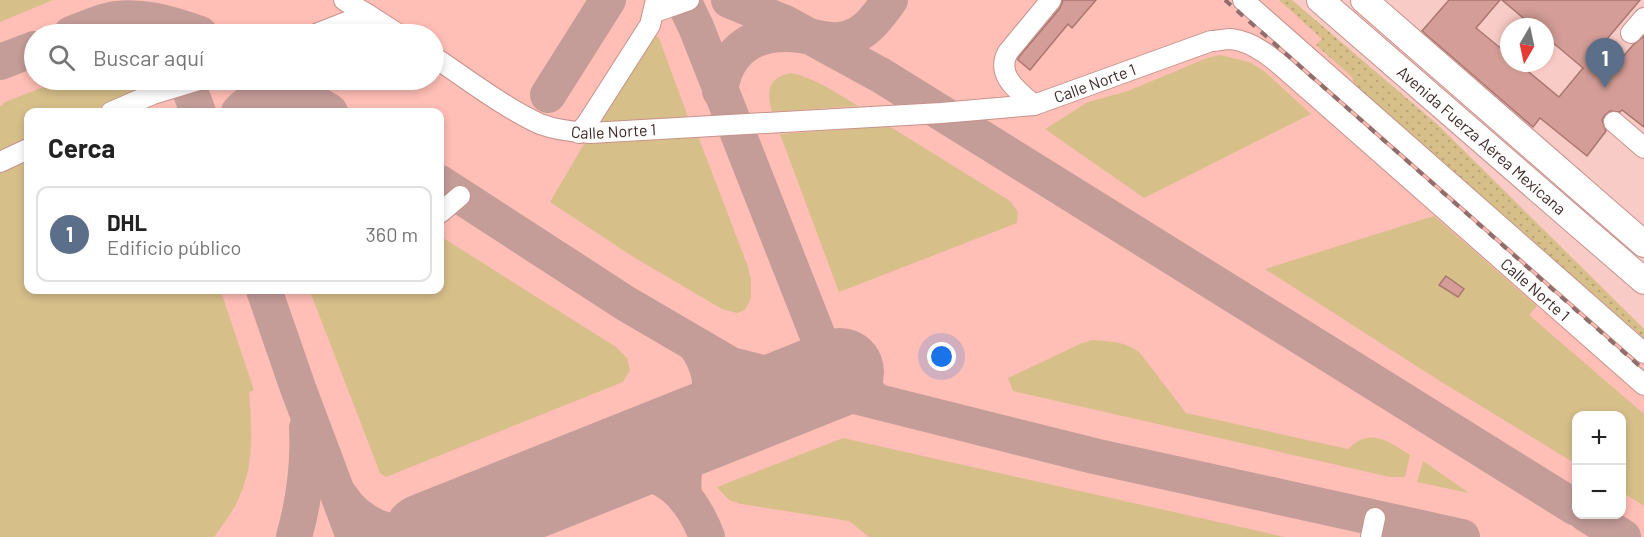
<!DOCTYPE html>
<html lang="es">
<meta charset="utf-8">
<style>
:root{--surface:#fff;--page:#f2f2f2;--text:#222;--muted:#767676;--line:#e0e0e0;--accent:#7c3aed}
body{margin:0;font-family:Barlow,sans-serif;background:var(--page);color:var(--text)}
.controls{position:absolute;right:18px;bottom:18px;display:grid;overflow:hidden;border-radius:12px;box-shadow:0 3px 9px #0003}
.controls button{width:54px;height:54px;display:grid;place-items:center;padding:0;border:0;border-bottom:2px solid var(--line);background:var(--surface);color:var(--text);font:30px sans-serif}
.compass{position:absolute;left:1500px;top:18px;width:54px;height:54px;border-radius:50%;background:var(--surface);box-shadow:0 3px 9px #0003;rotate:189deg}
.you{position:absolute;left:942px;top:357px;width:21px;height:21px;margin:-15px;border:4px solid #fff;border-radius:50%;background:#1a73e8;box-shadow:0 0 0 9px #1a73e833}
.badge{display:grid;place-items:center;width:39px;height:39px;border-radius:50%;background:var(--accent);color:#fff;font-size:20px;font-weight:700}
.pin{position:absolute;translate:-50% -50px;filter:drop-shadow(0 2px 3px #0008)}
.pin::after{content:'';position:absolute;top:32px;width:21px;height:18px;background:inherit;clip-path:polygon(0 0,100% 0,50% 100%)}
.list{margin:0;padding:0;list-style:none}
h2{display:flex;justify-content:space-between;align-items:center;height:78px;margin:0;padding:0 24px;font-size:26px}
h2 small{font-size:20px;font-weight:400;color:var(--muted)}
.list li{display:grid;grid-template-columns:39px 1fr auto;gap:18px;align-items:center;box-sizing:border-box;height:96px;margin:0 12px 12px;padding:0 12px;border:2px solid var(--line);border-radius:12px}
.list b{display:block;font-size:22px;white-space:nowrap}
.list p{margin:0;font-size:20px;white-space:nowrap;color:var(--muted)}
.list em{font-size:20px;font-style:normal;color:var(--muted)}
.icon{flex:none;width:33px;height:33px;fill:none;stroke:currentColor;stroke-width:2;stroke-linecap:round;stroke-linejoin:round}
.map{position:relative;flex:none;width:1644px;height:537px;overflow:hidden}
.search{position:absolute;background:var(--surface);box-shadow:0 3px 9px #0003;left:24px;top:24px;width:420px;height:66px;display:flex;align-items:center;gap:15px;box-sizing:border-box;padding:0 21px;border-radius:33px;color:var(--muted);font-size:22px}
.panel{position:absolute;background:var(--surface);box-shadow:0 3px 9px #0003;left:24px;top:108px;width:420px;height:186px;border-radius:12px}
.map>svg:first-child{display:block}
.built{fill:#ffbeb6;fill-rule:evenodd}
.grass{fill:#d7bf8a}
.park{fill:url(#park-dots)}
.lines{fill:none;stroke-linecap:round;stroke-linejoin:round}
.taxiway{stroke:#c49c98;stroke-width:36}
.runway{stroke:#c49c98;stroke-width:88}
.building{fill:#d49d97;stroke:#aa7670;stroke-width:1.5}
.minor-casing{stroke:#c8928c;stroke-width:22}
.major-casing{stroke:#c8928c;stroke-width:28}
.minor{stroke:#fff;stroke-width:20}
.major{stroke:#fff;stroke-width:26}
.rail{stroke:#8f6e6b;stroke-width:4;stroke-dasharray:8 8;stroke-linecap:butt}
.labels{text-anchor:middle;stroke-width:6;stroke-linejoin:round;paint-order:stroke}
.street-label{font-size:16px;fill:#3c2624;stroke:#ffdbd7}
</style>
<div class="map">
<svg width="1644" height="537" viewBox="0 0 1644 537">
<defs>
<pattern id="park-dots" width="8" height="8" patternUnits="userSpaceOnUse" patternTransform="scale(1.5)"><rect width="8" height="8" fill="#d7bf8a"/><path d="M2 2h.1M6 6h.1" fill="none" stroke="#b9a477" stroke-width="1.8" stroke-linecap="round"/></pattern>
</defs>
<rect width="100%" height="100%" fill="#f9cbc6"/>
<path class="built" d="M0,0H1292L1438,125L1644,329V537H0ZM34,34H434V80H34ZM28,112H440V290H28ZM1576,416H1622V514H1576Z"/>
<g class="grass">
<path d="M0,0H53L0,22Z"/>
<path d="M656,36L659,38L688,117L598,123L653,37Z"/>
<path d="M1220,55L1249,62L1264,71L1311,114L1144,198L1045,129L1088,102L1128,91L1207,58Z"/>
<path d="M791,73C816,78 836,93 858,106L772,112C767,91 767,78 791,73Z"/>
<path d="M62,80H143L146,87L90,112H28V140L0,153V107L5,102Z"/>
<path d="M889,126L1010,201L1018,212L1017,223L839,292L780,134Z"/>
<path d="M698,136L747,264L751,279V298L745,310L737,313L722,309L635,258L550,202L584,144Z"/>
<path d="M28,159V290H181L202,292H221L254,390L249,392C252,432 255,469 235,506C229,517 221,527 214,537H0V172Z"/>
<path d="M1434,216L1537,306L1529,315L1644,414V506L1622,492V416H1576V464L1440,381L1265,269Z"/>
<path d="M440,236L616,347L627,358L630,370L623,382L386,477L380,473L311,294L327,290H440Z"/>
<path d="M1093,340C1110,341 1127,342 1140,353L1186,413L1348,449C1370,427 1388,441 1410,455L1405,477H1390L1013,391L1008,378L1082,343Z"/>
<path d="M843,438L1285,537H869L849,521L741,504L729,500L717,487Z"/>
<path d="M1423,461L1469,493L1417,482Z"/>
</g>
<path class="park" d="M1279,0H1292L1438,125L1644,329V338L1481,197L1373,111L1350,75L1316,45L1322,39Z"/>
<g class="lines">
<g class="taxiway">
<path d="M683,0L696,27L821,344C833,367 848,383 871,396"/>
<path d="M729,0L787,24L882,76L1576,508"/>
<path d="M71,34C83,30 95,24 107,21C137,13 172,24 200,34"/>
<path d="M0,62L34,49"/>
<path d="M186,80L198,112"/>
<path d="M283,82L330,112"/>
<path d="M720,91C726,48 757,29 800,35C818,37 837,45 854,36C870,29 880,13 890,0"/>
<path d="M548,95L608,0"/>
<path d="M239,112C256,93 278,91 303,95"/>
<path d="M440,183L625,303L731,365L1094,456L1462,537"/>
<path d="M264,290L298,388L354,537"/>
<path d="M665,442C704,416 726,393 697,347"/>
<path d="M580,476C643,460 683,474 707,537"/>
<path d="M684,495C682,475 684,454 697,437C713,416 795,395 822,395"/>
<path d="M341,497C357,523 390,537 421,534C436,533 451,526 466,521"/>
<path d="M1586,514L1623,537"/>
<path d="M294,537C304,501 309,465 307,428"/>
</g>
<path class="runway" d="M426,537L840,372"/>
</g>
<g class="building">
<path d="M1063,0H1096L1072,28L1068,24L1030,70L1018,60V58L1060,8Z"/>
<path d="M1449,0H1500L1476,28L1509,55V63H1518L1559,97L1583,68L1545,36V27H1534L1502,0H1640L1596,52L1614,67L1633,45L1644,36V127L1622,110L1620,112L1610,111L1605,115L1602,120L1606,131L1587,156L1540,118L1533,127L1422,31Z"/>
<path d="M1446,276L1464,289L1458,297L1439,285Z"/>
</g>
<g class="lines">
<defs>
<g id="minor">
<path d="M1243,0L1644,353"/>
<path d="M655,12L689,0"/>
<path d="M367,14L398,34"/>
<path d="M1631,33L1644,18"/>
<path d="M316,34L367,14L344,0"/>
<path id="s1" d="M434,57C467,79 505,108 540,124C556,130 574,132 590,133L941,113L1034,105L1211,41C1217,41 1224,39 1231,39C1261,42 1288,73 1310,91L1644,385"/>
<path d="M1034,105C1018,91 995,75 1008,52L1051,0"/>
<path d="M111,112L153,94L199,80"/>
<path d="M1614,122L1644,148"/>
<path d="M579,133L588,122L650,25L656,0"/>
<path d="M0,162L28,149"/>
<path d="M440,213L460,196"/>
<path d="M1371,537L1375,518"/>
</g>
<g id="major">
<path id="s2" d="M1320,0L1644,281"/>
<path d="M1364,0L1644,244"/>
</g>
</defs>
<use href="#minor" class="minor-casing"/>
<use href="#major" class="major-casing"/>
<use href="#minor" class="minor"/>
<use href="#major" class="major"/>
<path class="rail" d="M1225,0L1644,370"/>
</g>
<g class="labels">
<g class="street-label">
<text dy="6" stroke="none"><textPath href="#s1" startOffset="686">Calle Norte 1</textPath></text>
<text dy="6" stroke="none"><textPath href="#s1" startOffset="200">Calle Norte 1</textPath></text>
<text dy="6" stroke="none"><textPath href="#s2" startOffset="214">Avenida Fuerza Aérea Mexicana</textPath></text>
<text dy="6" stroke="none"><textPath href="#s1" startOffset="1226">Calle Norte 1</textPath></text>
</g>
</g>
</svg>
<div class="controls">
<button>+</button>
<button>−</button>
</div>
<svg class="compass" viewBox="-18 -18 36 36"><path d="M0-13l5 13h-10z" fill="#e53935"/><path d="M0 13l5-13h-10z" fill="#767676"/></svg>
<div class="you"></div>
<div class="pin badge" style="left:1605px;top:88px;background:#5c6f8a">1</div>
<div class="search"><svg class="icon" aria-label="search" viewBox="0 0 24 24"><circle cx="10" cy="10" r="6"/><path d="M15 15l6 6"/></svg>Buscar aquí</div>
<section class="panel">
<h2>Cerca<small></small></h2>
<ul class="list">
<li><span class="badge" style="background:#5c6f8a">1</span><div><b>DHL</b><p>Edificio público</p></div><em>360 m</em></li>
</ul>
</section>
</div>
